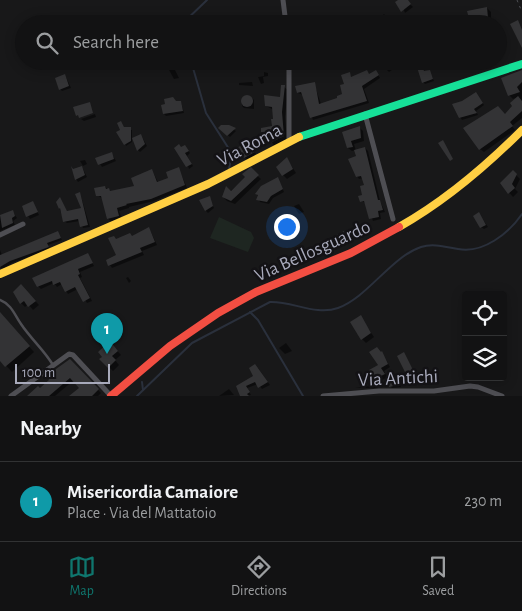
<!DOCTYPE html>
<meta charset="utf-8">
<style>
:root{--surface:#121213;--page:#1f2021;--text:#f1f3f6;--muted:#9c9ea0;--line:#313233;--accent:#0f766e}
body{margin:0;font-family:"Alegreya Sans",sans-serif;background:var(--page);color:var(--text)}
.controls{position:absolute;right:15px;bottom:15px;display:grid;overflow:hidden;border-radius:5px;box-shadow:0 2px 12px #0003}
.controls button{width:45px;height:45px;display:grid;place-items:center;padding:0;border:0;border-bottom:1px solid var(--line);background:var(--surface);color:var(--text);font:25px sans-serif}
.scale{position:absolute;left:15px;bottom:12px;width:95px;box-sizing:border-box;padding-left:5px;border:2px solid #a8aabb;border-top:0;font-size:14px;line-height:18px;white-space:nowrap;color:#a8aabb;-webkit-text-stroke:4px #131215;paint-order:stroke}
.you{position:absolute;left:286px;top:226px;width:18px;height:18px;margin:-12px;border:4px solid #fff;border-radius:50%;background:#1a73e8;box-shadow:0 0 0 8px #1a73e833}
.badge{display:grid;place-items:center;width:32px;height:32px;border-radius:50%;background:var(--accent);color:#fff;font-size:16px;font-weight:700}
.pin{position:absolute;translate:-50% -41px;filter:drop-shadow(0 1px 2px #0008)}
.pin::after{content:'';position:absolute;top:26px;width:18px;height:15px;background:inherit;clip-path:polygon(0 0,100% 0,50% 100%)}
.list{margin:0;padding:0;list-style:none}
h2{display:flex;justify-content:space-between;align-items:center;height:65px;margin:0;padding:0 20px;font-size:21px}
h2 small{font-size:16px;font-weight:400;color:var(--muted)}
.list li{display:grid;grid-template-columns:32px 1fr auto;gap:15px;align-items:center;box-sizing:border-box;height:80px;padding:0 20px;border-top:1px solid var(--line)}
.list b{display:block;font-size:19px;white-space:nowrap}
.list p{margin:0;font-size:16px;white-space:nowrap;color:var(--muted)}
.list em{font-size:16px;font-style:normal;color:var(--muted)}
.icon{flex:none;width:28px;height:28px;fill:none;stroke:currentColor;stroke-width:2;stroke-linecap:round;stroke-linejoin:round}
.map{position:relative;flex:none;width:522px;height:396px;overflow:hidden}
.search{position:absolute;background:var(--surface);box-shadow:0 2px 12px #0003;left:15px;right:15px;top:15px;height:55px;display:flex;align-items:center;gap:12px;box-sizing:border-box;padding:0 18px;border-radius:28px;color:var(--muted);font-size:19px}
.sheet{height:145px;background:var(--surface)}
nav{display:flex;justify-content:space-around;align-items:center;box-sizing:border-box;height:70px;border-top:1px solid var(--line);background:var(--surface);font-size:14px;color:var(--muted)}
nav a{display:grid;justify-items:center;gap:2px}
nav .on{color:var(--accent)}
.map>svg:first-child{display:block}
.green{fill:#1e2621}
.shadow{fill:#0007}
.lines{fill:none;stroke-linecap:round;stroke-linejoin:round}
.stream{stroke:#2a303c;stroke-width:2}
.building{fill:#333335}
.path{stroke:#4e4f55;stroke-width:1;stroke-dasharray:2.5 4;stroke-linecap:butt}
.lane{stroke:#4e4e53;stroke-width:2.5}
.street{stroke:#4e4e53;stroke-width:5}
.fast{stroke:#16e098;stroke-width:8}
.slow{stroke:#ffcf43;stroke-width:8}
.jam{stroke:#f24e42;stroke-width:8}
.labels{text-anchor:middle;stroke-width:5;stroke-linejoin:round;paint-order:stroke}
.street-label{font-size:19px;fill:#a8aabb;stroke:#131215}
</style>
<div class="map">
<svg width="522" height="396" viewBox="0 0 522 396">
<rect width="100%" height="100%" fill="#181819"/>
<path class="green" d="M219,217L251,232L254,238L248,252L210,238Z"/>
<g class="shadow">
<path d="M400,0H406L413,7L405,13Z"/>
<path d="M487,8L491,12V22L473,24L471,21Z"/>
<path d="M384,14L387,18L384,20L381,17Z"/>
<path d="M342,61H352L349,65Z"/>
<path d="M397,61L399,65L389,72L387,70Z"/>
<path d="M416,61H423L421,63L425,72L429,71L434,81L425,84L423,82Z"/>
<path d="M174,68L179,78L174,79L169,70Z"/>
<path d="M522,71V118L512,126L515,130L484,152L480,149L513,106L511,103L520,96L513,99L509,95Z"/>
<path d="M264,72L268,73V76L263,77L264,83L261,84L258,77L264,76Z"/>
<path d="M349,74L352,78L378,74L380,78L364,89L369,103L313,120L303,95L298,93L297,87L314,83L321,104L339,99L343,95Z"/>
<path d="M65,75L71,88L62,91L60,89Z"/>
<path d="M252,82L253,86L239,85V83Z"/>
<path d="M284,87L288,90L285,117L287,139L274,146L269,136L262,132L273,126L275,120L274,110L266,106L281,98Z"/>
<path d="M478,96L484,105L476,111L478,115L462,120L460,117Z"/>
<path d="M243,97L252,98L254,100V109L244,108L242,106Z"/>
<path d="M181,102L184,113L166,116L164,114Z"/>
<path d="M95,114L96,117L84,121L81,119Z"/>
<path d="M121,122L125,129L132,130V142L126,146L121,130Z"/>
<path d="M228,126L236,131L230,137L220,128Z"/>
<path d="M360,128L363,131L364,141L354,144L356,151L365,148L368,151L380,201L385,212L380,213L381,219L373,221L366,203L361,201L365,186L363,178L359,179L357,176L356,150L352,151L348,148L343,133Z"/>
<path d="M141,135L147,146L140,152L138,150Z"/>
<path d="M250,145L256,154L247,160L245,157Z"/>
<path d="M182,148L187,149L190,153L187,156L193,166L189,169Z"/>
<path d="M111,153L116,161L102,167L97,159Z"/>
<path d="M287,159L296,173L287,179L283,175Z"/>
<path d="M85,160L87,164L83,166L80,161Z"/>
<path d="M82,167L87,177L78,182L76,179Z"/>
<path d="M179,169L187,188L154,201L129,207V208L119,211L122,219L111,222L108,218L103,199L97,195L105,187L112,192L135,187L152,170L158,182L169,179Z"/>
<path d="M250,169L261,179L235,204L227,201L223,197L247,177Z"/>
<path d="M513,172L520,179L515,189L518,192L513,197L501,183Z"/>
<path d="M278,178L284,192L273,198L269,204L260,202L257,194Z"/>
<path d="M80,193L90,227L83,228L80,221L67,223L64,221L57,202L60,199L68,213L82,209Z"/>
<path d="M209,198L214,208L208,213L206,211Z"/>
<path d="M33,203L39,215L30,219L23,207Z"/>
<path d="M299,204L304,212L299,214L294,206Z"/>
<path d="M12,211L17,218L13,221L15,225L0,231V216Z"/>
<path d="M479,214L488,227L484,229L481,227Z"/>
<path d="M149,228L157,245L142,251L144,255L112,268L110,265L133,237Z"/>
<path d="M58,233L62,240L48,245L50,249L12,263L3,269L0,267V250L2,255Z"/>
<path d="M344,233L349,243L340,247L335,238Z"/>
<path d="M88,255L94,266L80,272L82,277L80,278L92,301L87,303L78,289L68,294L62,284L57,287L54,283L41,289L38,286Z"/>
<path d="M128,277L131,281L129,283L126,278Z"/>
<path d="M25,290L39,305L33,310L28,304L25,307L21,303Z"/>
<path d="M0,313L34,352L12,372L0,359Z"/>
<path d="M360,317L374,337L366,343L362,339Z"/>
<path d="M286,343L292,351L285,354L279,348Z"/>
<path d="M114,347L121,355L115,360L119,365L113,371L101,359Z"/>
<path d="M382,353L390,367L384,371L387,377L379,382L371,370L379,365Z"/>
<path d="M403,354L417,376L412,379L399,357Z"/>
<path d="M70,360L101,393L98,396H72L81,388L74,380L55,396H34Z"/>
<path d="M258,368L270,385L262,389L258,384L247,388L251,395L242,396L238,386L255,376Z"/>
<path d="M397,377L401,387L392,388L390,386Z"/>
<path d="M376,385L378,388H355Z"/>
<path d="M229,389L234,395L219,396Z"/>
</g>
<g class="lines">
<g class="stream">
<path d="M182,24L207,0"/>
<path d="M191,61L206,113L229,149L231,158L229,169"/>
<path d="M250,312L258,320L303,396"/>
<path d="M142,382L143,390"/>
<path d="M137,396L192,343L270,302C292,301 316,316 338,308C368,297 391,257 421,247C433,243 446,247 458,249C483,254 509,233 522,214"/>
</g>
</g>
<g class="building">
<path d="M398,0H408L411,4L401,12L395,2Z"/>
<path d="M487,7L488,18L470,22L467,11Z"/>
<path d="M518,20L522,30V48L510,24Z"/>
<path d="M415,61H421L424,71L430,70L433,79L422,83Z"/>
<path d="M367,70L369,74L376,70L379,75L362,86L367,101L310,118L301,92L297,93L295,86L315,82L319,104L337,98V96L342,94L340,85L344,84L341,75L350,72L351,77Z"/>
<path d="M522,70V82L517,87L520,92L508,96L501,78Z"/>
<path d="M65,74L69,86L59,90L55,78Z"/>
<path d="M281,85H285L282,112L284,136L270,143L266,133L261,132V128L272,126L271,119H273L272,107L265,106L264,95L280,97Z"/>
<path d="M476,92L483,103L474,109L477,113L459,118L452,104L462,101Z"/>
<circle cx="247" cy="101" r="6"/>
<path d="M518,96L522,101V111L510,122L513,126L479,150L463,128L498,106L505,114L512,106L510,103Z"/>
<path d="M173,97L176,101H181L183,111L163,114L161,105L165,104L164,99Z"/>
<path d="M90,102L93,113L79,118L78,115L76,116L73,107Z"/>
<path d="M121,121L124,127H131V141L124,145L116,132L120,130L117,123Z"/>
<path d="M221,125H229L236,128L227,136L218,128Z"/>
<path d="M360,126L361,138L351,141L353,147L347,148L342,132Z"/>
<path d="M141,134L145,144L137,151L132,138Z"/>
<path d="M443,140L453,159L450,161L438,143Z"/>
<path d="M248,141L255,152L244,158L237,148Z"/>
<path d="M179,144L181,147L185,145L189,151L185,153L192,164L186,167L174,148Z"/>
<path d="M365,147L378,200H380L383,210L378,211L379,217L369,219L364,201L360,202L358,196L362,195L360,186L364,185L361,176L356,177L348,159L356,156L354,150Z"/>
<path d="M112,152L114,159L98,165L95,158Z"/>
<path d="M287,157L293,169L282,176L276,167Z"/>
<path d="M71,166L73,169L82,166L85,175L75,180Z"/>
<path d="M179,167L185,185L151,199L126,204L127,205L117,208L119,216L107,219L101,196H96L94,188L105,186L106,189L109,188L110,191L134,186L131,178L152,169L157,182L168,178L166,172Z"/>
<path d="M251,167L259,175L231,201L222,197L226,186L231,191L245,177L242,174Z"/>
<path d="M513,170L517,174L512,184L515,188L508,194L500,183Z"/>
<path d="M278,177L283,189L271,196L267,202L256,200L258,195L255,194L261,186Z"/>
<path d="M80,192L88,225L80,227L78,219L63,222L60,208L59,209L56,202L60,197L67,211L81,208L75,194Z"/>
<path d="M210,196L213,206L205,211L199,200Z"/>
<path d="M33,201L38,212L26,217L22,206Z"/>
<path d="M13,210L15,216L12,218L13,223L2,228L0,215Z"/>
<path d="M479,212L486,225L480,228L473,216Z"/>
<path d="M149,227L155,242L140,248L142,252L108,266L106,260L116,255L108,238L114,236L116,239L130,233L132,236Z"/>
<path d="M58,231L61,238L47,243L49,247L10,261L0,267V255Z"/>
<path d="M344,231L348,241L336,245L333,237Z"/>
<path d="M88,253L93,263L78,269L80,274L78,275L90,298L83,302L75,287L65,292L60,282L53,285L52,281L37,287L32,278Z"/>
<path d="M21,284L36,301L28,307L24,301L20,304L13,292Z"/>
<path d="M0,312L30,346L5,367L0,361Z"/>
<path d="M361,315L371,333L361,340L350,322Z"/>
<path d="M110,341L118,351L112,356L116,360L108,368L99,359L102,357L98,352Z"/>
<path d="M377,347L381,352L382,351L388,364L381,368L385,374L375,379L369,370L378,365L369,352Z"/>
<path d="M404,352L414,372L407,376L397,356Z"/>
<path d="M70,359L99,389L92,396H69L79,388L70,378L49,396H27L38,386L40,388L49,380L48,378L56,369Z"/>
<path d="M255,364L268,382L258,388L255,382L246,386L250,392L247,394L249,396H240L236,386L253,376L249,368Z"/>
<path d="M397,375L399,385L389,387L386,378Z"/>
</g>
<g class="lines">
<path class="path" d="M517,0L522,12"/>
<path class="lane" d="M0,300C12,305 14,314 21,324C31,339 44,350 53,365"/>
<g class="street">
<path d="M283,0L286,24"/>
<path d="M289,61V140"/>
<path d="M365,114L393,219"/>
<path d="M0,235L23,224"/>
<path d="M11,396L69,354L73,355L111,396"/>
<path d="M323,396L379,391H434L470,386L478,387L502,396"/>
</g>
<path class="fast" d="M299,137L522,64"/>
<g class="slow">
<path d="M399,227C445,201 485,167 522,130"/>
<path d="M0,274L208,184L299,137"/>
</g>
<path class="jam" d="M111,396L170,346L218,313L256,292L351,253L399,227"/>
</g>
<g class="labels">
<g class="street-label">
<text transform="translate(249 144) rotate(-28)" y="7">Via Roma</text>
<text transform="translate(312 250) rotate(-24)" y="7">Via Bellosguardo</text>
<text transform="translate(398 377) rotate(-3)" y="7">Via Antichi</text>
</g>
</g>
</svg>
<div class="controls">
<button><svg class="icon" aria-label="locate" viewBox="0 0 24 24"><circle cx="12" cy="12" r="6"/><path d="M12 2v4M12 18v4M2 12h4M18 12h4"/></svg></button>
<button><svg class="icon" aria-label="layers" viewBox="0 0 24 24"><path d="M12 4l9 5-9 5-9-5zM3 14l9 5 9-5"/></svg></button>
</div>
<div class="scale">100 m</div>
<div class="you"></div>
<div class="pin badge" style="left:107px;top:354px;background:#0f9aa8">1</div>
<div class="search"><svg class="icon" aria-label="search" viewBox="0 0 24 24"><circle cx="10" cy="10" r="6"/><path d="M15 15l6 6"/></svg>Search here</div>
</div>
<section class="sheet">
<h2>Nearby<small></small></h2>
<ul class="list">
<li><span class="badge" style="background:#0f9aa8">1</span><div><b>Misericordia Camaiore</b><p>Place · Via del Mattatoio</p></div><em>230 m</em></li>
</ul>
</section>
<nav>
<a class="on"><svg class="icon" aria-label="map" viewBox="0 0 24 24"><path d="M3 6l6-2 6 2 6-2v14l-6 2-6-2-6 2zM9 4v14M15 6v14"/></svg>Map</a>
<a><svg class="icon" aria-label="directions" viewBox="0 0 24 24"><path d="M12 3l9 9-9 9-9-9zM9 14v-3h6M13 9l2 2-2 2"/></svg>Directions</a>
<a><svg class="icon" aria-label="saved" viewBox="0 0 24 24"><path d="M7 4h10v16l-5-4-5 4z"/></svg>Saved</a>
</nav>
